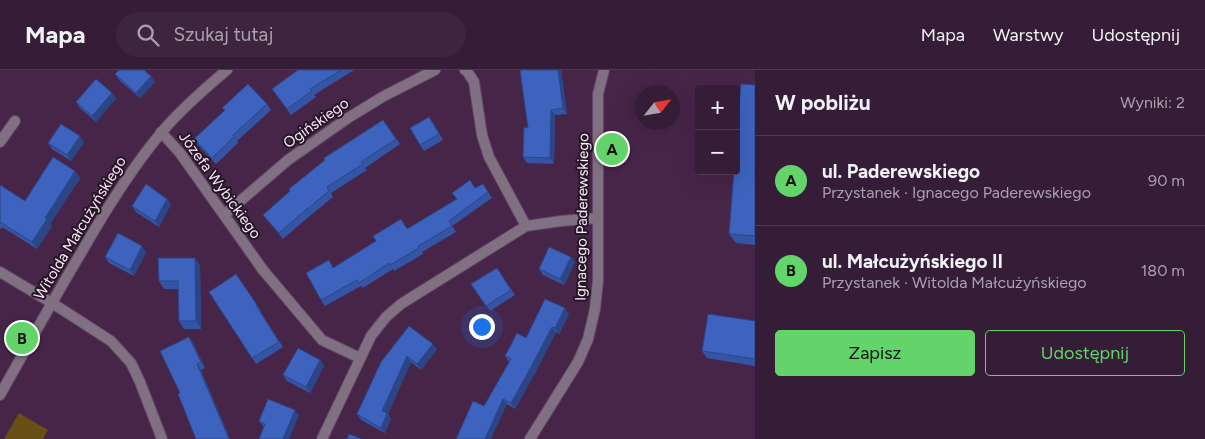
<!DOCTYPE html>
<html lang="pl">
<meta charset="utf-8">
<style>
:root{--surface:#351c37;--page:#3d253f;--text:#f1f3f6;--muted:#aaa1ad;--line:#4f3a52;--accent:#62d469}
body{margin:0;font-family:Figtree,sans-serif;background:var(--page);color:var(--text)}
.controls{position:absolute;right:15px;top:15px;display:grid;overflow:hidden;border-radius:5px;box-shadow:0 5px 20px #0002}
.controls button{width:45px;height:45px;display:grid;place-items:center;padding:0;border:0;border-bottom:1px solid var(--line);background:var(--surface);color:var(--text);font:25px sans-serif}
.compass{position:absolute;left:635px;top:15px;width:45px;height:45px;border-radius:50%;background:var(--surface);box-shadow:0 5px 20px #0002;rotate:59deg}
.you{position:absolute;left:481px;top:256px;width:18px;height:18px;margin:-12px;border:4px solid #fff;border-radius:50%;background:#1a73e8;box-shadow:0 0 0 8px #1a73e833}
.badge{display:grid;place-items:center;width:32px;height:32px;border-radius:50%;background:var(--accent);color:#111;font-size:16px;font-weight:700}
.pin{position:absolute;translate:-50% -50%;border:2px solid #fff;box-shadow:0 1px 5px #0006}
.list{margin:0;padding:0;list-style:none}
h2{display:flex;justify-content:space-between;align-items:center;height:65px;margin:0;padding:0 20px;font-size:21px}
h2 small{font-size:16px;font-weight:400;color:var(--muted)}
.list li{display:grid;grid-template-columns:32px 1fr auto;gap:15px;align-items:center;box-sizing:border-box;height:90px;padding:0 20px;border-top:1px solid var(--line)}
.list b{display:block;font-size:19px;white-space:nowrap}
.list p{margin:0;font-size:16px;white-space:nowrap;color:var(--muted)}
.list em{font-size:16px;font-style:normal;color:var(--muted)}
.actions{display:flex;gap:10px;padding:15px 20px}
.actions a{flex:1;padding:11px 0;border:1px solid var(--accent);border-radius:5px;text-align:center;font-size:18px;color:var(--accent)}
.actions .main{background:var(--accent);color:#111}
.icon{flex:none;width:28px;height:28px;fill:none;stroke:currentColor;stroke-width:2;stroke-linecap:round;stroke-linejoin:round}
.map{position:relative;flex:none;width:755px;height:369px;overflow:hidden}
header{display:flex;align-items:center;gap:30px;box-sizing:border-box;height:70px;padding:0 25px;background:var(--surface);border-bottom:1px solid var(--line)}
header strong{font-size:24px}
nav{display:flex;gap:28px;margin-inline-start:auto;font-size:18px}
.search{width:350px;height:45px;background:var(--page);display:flex;align-items:center;gap:12px;box-sizing:border-box;padding:0 18px;border-radius:28px;color:var(--muted);font-size:19px}
main{display:flex}
aside{flex:1;background:var(--surface)}
.map>svg:first-child{display:block}
.green{fill:#684f16}
.lines{fill:none;stroke-linecap:round;stroke-linejoin:round}
.minor-casing{stroke:#644466;stroke-width:12}
.minor{stroke:#807081;stroke-width:10}
.wall{fill:#3455a4}
.shaded-wall{fill:#2b4586}
.building{fill:#3d63bf;stroke:#2b4586}
.labels{text-anchor:middle;stroke-width:4;stroke-linejoin:round;paint-order:stroke}
.street-label{font-size:15px;fill:#fee8fe;stroke:#241625}
</style>
<header>
<strong>Mapa</strong>
<div class="search"><svg class="icon" aria-label="search" viewBox="0 0 24 24"><circle cx="10" cy="10" r="6"/><path d="M15 15l6 6"/></svg>Szukaj tutaj</div>
<nav><a>Mapa</a><a>Warstwy</a><a>Udostępnij</a></nav>
</header>
<main>
<div class="map">
<svg width="755" height="369" viewBox="0 0 755 369">
<rect width="100%" height="100%" fill="#472549"/>
<path class="green" d="M19,343L48,360L43,369H4Z"/>
<g class="lines">
<defs>
<g id="minor">
<path d="M465,0L467,1L474,12L482,65L489,87L526,156"/>
<path d="M161,62L180,83L263,200L322,270L360,288"/>
<path d="M0,72L15,51"/>
<path d="M224,145L288,90L348,48L384,26L435,0"/>
<path d="M0,202L52,233L111,271L131,293L140,312L162,369"/>
<path d="M0,325C27,277 53,230 81,183C105,141 130,100 161,63C181,39 203,20 227,0"/>
<path d="M322,369L371,266L386,247L401,234L526,156L561,151L598,148"/>
<path d="M530,369L578,292L588,269L595,239L598,210V24L604,0"/>
</g>
</defs>
<use href="#minor" class="minor-casing"/>
<use href="#minor" class="minor"/>
</g>
<g class="wall">
<path d="M298,0H354L314,25L316,27L291,45L272,19Z"/>
<path d="M520,0H561L567,44L555,45L554,94L527,93L523,87L528,58Z"/>
<path d="M115,4L151,6L155,12L140,28L119,10Z"/>
<path d="M755,15V175L736,173L729,164Z"/>
<path d="M116,28L96,52L80,38L76,32Z"/>
<path d="M267,34L271,40L237,71L238,73L216,94L198,75L194,69Z"/>
<path d="M383,50L400,74L365,98L367,100L331,123L333,127L305,150L283,169L263,145Z"/>
<path d="M433,52L443,70L424,81L420,75Z"/>
<path d="M84,72L71,91L52,79L48,73Z"/>
<path d="M75,101L80,108L50,154L52,156L37,179L2,157V159L0,158V115L25,131Z"/>
<path d="M483,114L492,128L452,156L456,162L422,182L423,184L394,201L393,199L363,218L361,216L325,236L321,230L334,197L407,159Z"/>
<path d="M167,129L171,134L159,157L136,142L132,136Z"/>
<path d="M146,182L134,206L109,193L105,187Z"/>
<path d="M571,187L575,192L564,215L543,205L539,199Z"/>
<path d="M195,188L200,196L201,259H184L179,251L178,219H164L159,211Z"/>
<path d="M497,198L515,225L490,241L471,214Z"/>
<path d="M236,204L261,241H260L283,277L256,294L209,222Z"/>
<path d="M569,244L559,264L556,262L535,303L515,339L507,334L484,336L509,292L505,286L526,268Z"/>
<path d="M755,251V296L707,288L702,281Z"/>
<path d="M193,273L205,298L201,300L230,369H196L180,323Z"/>
<path d="M437,279L421,300L411,292L388,344L391,349L385,363L361,350L357,344L381,292Z"/>
<path d="M320,290L324,296L310,323L287,311L283,305Z"/>
<path d="M295,340L299,346L264,357L259,351Z"/>
</g>
<g class="shaded-wall">
<path d="M558,0H561L567,44L563,38Z"/>
<path d="M151,6L155,12L140,28L136,23Z"/>
<path d="M112,23L116,28L96,52L92,46Z"/>
<path d="M551,40L555,45L554,94L550,88Z"/>
<path d="M80,66L84,72L71,91L67,85Z"/>
<path d="M75,101L80,108L50,154L52,156L37,179L32,172L45,148Z"/>
<path d="M167,129L171,134L159,157L155,151Z"/>
<path d="M142,176L146,182L134,206L130,200Z"/>
<path d="M571,187L575,192L564,215L560,209Z"/>
<path d="M195,188L200,196L201,259L196,251Z"/>
<path d="M565,238L569,244L559,264L555,258Z"/>
<path d="M552,257L556,262L535,303L515,339L511,333Z"/>
<path d="M189,267L193,273L205,298L201,292Z"/>
<path d="M433,274L437,279L421,300L417,294Z"/>
<path d="M407,286L411,292L388,344L391,349L385,363L381,358L382,341Z"/>
<path d="M320,290L324,296L310,323L306,317Z"/>
<path d="M197,294L201,300L230,369H229Z"/>
<path d="M503,329L507,334L491,369H485Z"/>
<path d="M295,340L299,346L289,369H283Z"/>
</g>
<g class="building">
<path d="M119,0H144L151,6L136,23L115,4Z"/>
<path d="M298,0H341L310,19L312,21L287,39L272,19Z"/>
<path d="M520,0H558L563,38L551,40L550,88L523,87L524,57L528,58Z"/>
<path d="M96,9L112,23L92,46L76,32Z"/>
<path d="M248,14L267,34L233,65L234,67L212,88L194,69L225,40L222,38Z"/>
<path d="M741,14L755,15V166L729,164L734,101H736V72Z"/>
<path d="M429,47L439,64L420,75L410,58Z"/>
<path d="M383,50L396,69L361,92L363,94L327,117L329,121L301,144L279,163L263,145L290,121L289,119L325,90L324,88Z"/>
<path d="M61,54L80,66L67,85L48,73Z"/>
<path d="M53,87L75,101L45,148L47,149L32,172L0,152V115L25,131Z"/>
<path d="M470,110L475,118L483,114L488,122L449,151L452,156L418,176L419,178L390,195L389,193L359,213L357,210L321,230L306,203L329,190L333,198L376,171L373,166L401,149L407,159L457,129L452,123Z"/>
<path d="M146,114L167,129L155,151L132,136Z"/>
<path d="M118,163L142,176L130,200L105,187Z"/>
<path d="M549,177L571,187L560,209L539,199Z"/>
<path d="M158,188H195L196,251H179L178,211H159Z"/>
<path d="M497,198L511,220L486,236L471,214Z"/>
<path d="M236,204L257,235H256L279,272L252,288L209,222Z"/>
<path d="M545,229L565,238L555,258L552,257L531,297L511,333L503,329L485,369H456L473,331L484,336L511,289L505,286L517,263L526,268Z"/>
<path d="M708,244L755,251V289L702,281Z"/>
<path d="M409,256L433,274L417,294L407,286L382,341L387,343L381,358L357,344L381,292Z"/>
<path d="M189,267L201,292L197,294L229,369H196L178,324L180,323L160,281Z"/>
<path d="M298,278L320,290L306,317L283,305Z"/>
<path d="M268,329L295,340L283,369H259L265,354L259,351Z"/>
<path d="M349,364L362,369H347Z"/>
</g>
<g class="labels">
<g class="street-label">
<text transform="translate(316 53) rotate(-35)" y="5">Ogińskiego</text>
<text transform="translate(220 115) rotate(54)" y="5">Józefa Wybickiego</text>
<text transform="translate(582 147) rotate(-89)" y="5">Ignacego Paderewskiego</text>
<text transform="translate(80 158) rotate(-59)" y="5">Witolda Małcużyńskiego</text>
</g>
</g>
</svg>
<div class="controls">
<button>+</button>
<button>−</button>
</div>
<svg class="compass" viewBox="-18 -18 36 36"><path d="M0-13l5 13h-10z" fill="#e53935"/><path d="M0 13l5-13h-10z" fill="#aaa1ad"/></svg>
<div class="you"></div>
<div class="pin badge" style="left:612px;top:79px">A</div>
<div class="pin badge" style="left:22px;top:268px">B</div>
</div>
<aside>
<h2>W pobliżu<small>Wyniki: 2</small></h2>
<ul class="list">
<li><span class="badge">A</span><div><b>ul. Paderewskiego</b><p>Przystanek · Ignacego Paderewskiego</p></div><em>90 m</em></li>
<li><span class="badge">B</span><div><b>ul. Małcużyńskiego II</b><p>Przystanek · Witolda Małcużyńskiego</p></div><em>180 m</em></li>
</ul>
<div class="actions"><a class="main">Zapisz</a><a>Udostępnij</a></div>
</aside>
</main>
